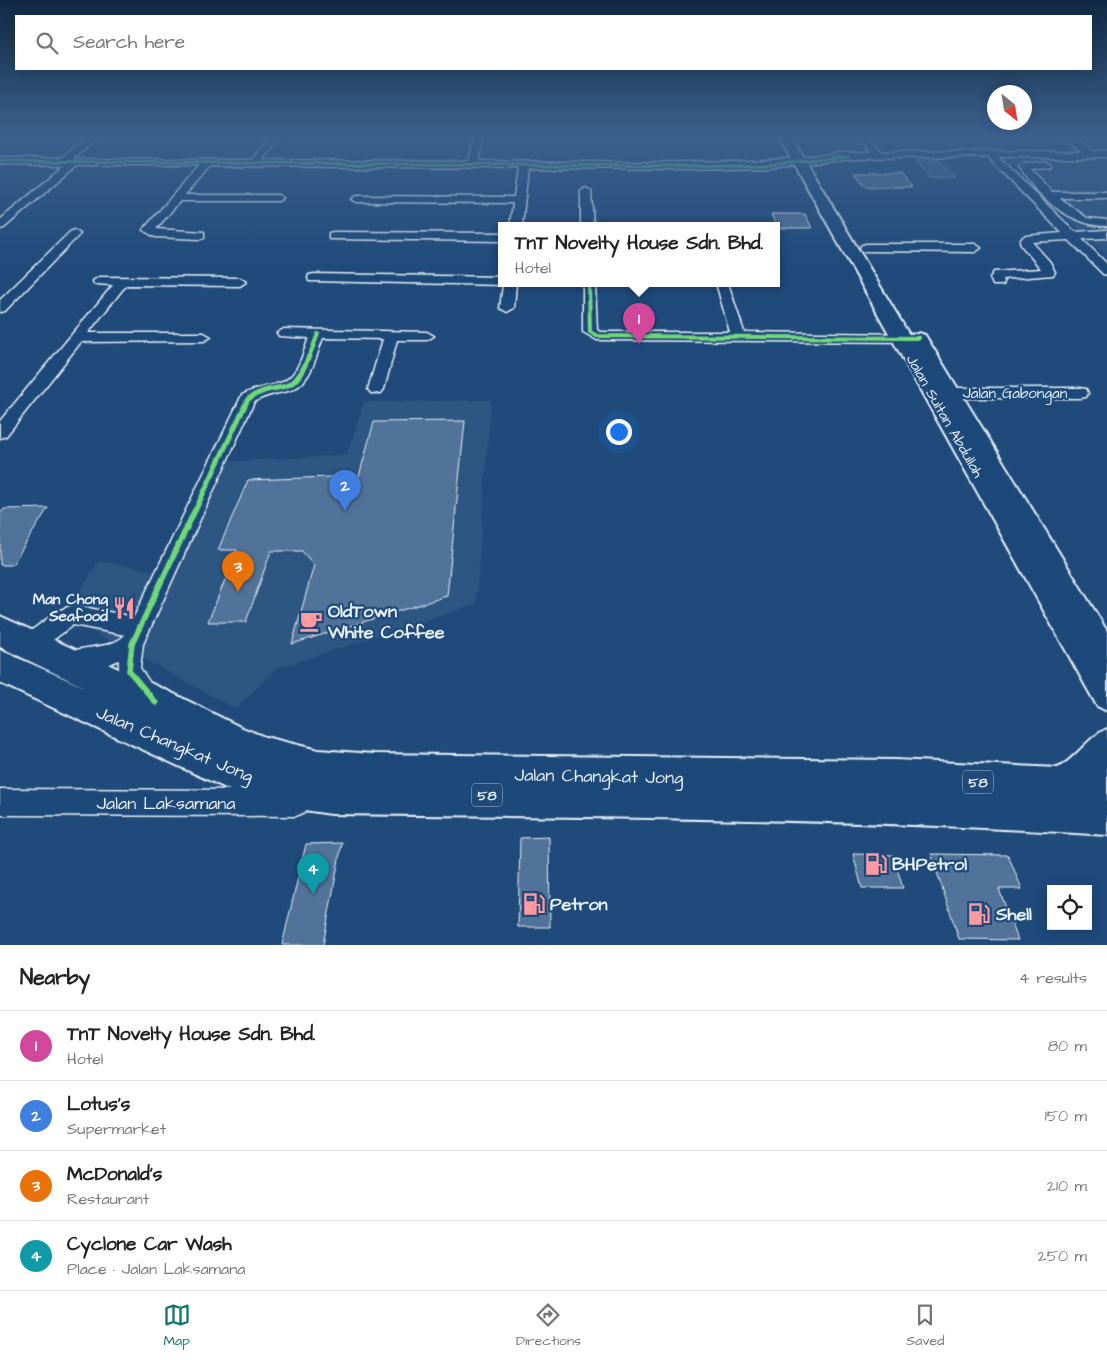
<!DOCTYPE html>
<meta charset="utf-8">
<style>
:root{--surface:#fff;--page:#f6f6f6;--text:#222;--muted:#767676;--line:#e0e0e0;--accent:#0f766e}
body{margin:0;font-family:"Architects Daughter",sans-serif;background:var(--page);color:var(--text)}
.controls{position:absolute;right:15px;bottom:15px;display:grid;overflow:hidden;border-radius:0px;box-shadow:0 2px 12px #0003}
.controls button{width:45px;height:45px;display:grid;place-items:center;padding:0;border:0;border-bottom:1px solid var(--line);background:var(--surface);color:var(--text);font:25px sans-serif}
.compass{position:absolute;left:987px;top:85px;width:45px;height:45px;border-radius:50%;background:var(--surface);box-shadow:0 2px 12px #0003;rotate:150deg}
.you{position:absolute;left:618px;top:431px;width:18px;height:18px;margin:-12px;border:4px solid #fff;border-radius:50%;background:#1a73e8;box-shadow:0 0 0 8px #1a73e833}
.badge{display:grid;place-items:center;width:32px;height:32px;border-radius:50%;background:var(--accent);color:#fff;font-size:16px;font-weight:700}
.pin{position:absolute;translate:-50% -41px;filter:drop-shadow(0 1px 2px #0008)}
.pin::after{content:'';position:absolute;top:26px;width:18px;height:15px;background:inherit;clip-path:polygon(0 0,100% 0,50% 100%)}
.popup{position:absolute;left:498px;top:222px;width:282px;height:65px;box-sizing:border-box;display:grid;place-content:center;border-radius:0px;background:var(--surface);filter:drop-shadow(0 1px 4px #0005);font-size:16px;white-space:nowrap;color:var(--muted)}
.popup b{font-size:19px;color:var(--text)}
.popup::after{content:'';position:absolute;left:50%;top:100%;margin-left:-10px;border:10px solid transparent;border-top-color:var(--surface)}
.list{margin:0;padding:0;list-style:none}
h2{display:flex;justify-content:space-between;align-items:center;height:65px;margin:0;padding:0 20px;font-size:21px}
h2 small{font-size:16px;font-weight:400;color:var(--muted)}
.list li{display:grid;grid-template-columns:32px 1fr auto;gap:15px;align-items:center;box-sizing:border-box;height:70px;padding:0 20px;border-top:1px solid var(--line)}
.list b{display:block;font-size:19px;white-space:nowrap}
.list p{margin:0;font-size:16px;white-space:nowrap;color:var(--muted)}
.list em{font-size:16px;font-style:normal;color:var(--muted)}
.icon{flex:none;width:28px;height:28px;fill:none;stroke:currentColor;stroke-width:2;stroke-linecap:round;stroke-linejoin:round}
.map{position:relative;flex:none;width:1107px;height:945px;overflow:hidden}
.search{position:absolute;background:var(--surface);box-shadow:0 2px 12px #0003;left:15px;right:15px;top:15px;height:55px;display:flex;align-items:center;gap:12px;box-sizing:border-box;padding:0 18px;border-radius:0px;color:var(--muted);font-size:19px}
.sheet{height:345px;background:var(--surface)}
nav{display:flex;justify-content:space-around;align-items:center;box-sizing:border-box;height:70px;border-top:1px solid var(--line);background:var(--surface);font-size:14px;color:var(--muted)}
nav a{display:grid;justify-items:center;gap:2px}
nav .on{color:var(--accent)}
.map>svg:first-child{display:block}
.built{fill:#2e5683}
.green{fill:#3c628c;stroke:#92aac2}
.building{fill:#517399;stroke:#e8f1f8}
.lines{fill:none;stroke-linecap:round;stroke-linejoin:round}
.minor-casing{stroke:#e8f1f8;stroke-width:3}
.major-casing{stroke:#e8f1f8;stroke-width:4}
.highway-casing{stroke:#e8f1f8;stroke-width:4}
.minor{fill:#1f4a7a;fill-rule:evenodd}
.major{fill:#1f4a7a;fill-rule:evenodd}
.highway{fill:#1f4a7a;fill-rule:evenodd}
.cycleway-far3-casing{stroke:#1f4a7a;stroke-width:5}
.cycleway-far2-casing{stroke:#1f4a7a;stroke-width:6}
.cycleway-far1-casing{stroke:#1f4a7a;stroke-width:8}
.cycleway-casing{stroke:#1f4a7a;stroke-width:9}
.cycleway-far3{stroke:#71d979;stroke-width:3}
.cycleway-far2{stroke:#71d979;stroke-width:4}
.cycleway-far1{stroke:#71d979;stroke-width:5}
.cycleway{stroke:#71d979;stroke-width:5.5}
.labels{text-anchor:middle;stroke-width:4.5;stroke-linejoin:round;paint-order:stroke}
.shield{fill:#1f4a7a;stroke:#acbfd2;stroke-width:1}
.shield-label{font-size:14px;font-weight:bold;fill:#e8f1f8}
.street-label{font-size:15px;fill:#e8f1f8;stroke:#1f4a7a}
.poi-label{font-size:15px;font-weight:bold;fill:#e8f1f8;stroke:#1f4a7a;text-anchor:end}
.near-poi-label{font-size:18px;font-weight:bold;fill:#e8f1f8;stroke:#1f4a7a;text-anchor:start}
.near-street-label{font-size:18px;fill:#e8f1f8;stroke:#1f4a7a}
</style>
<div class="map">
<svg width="1107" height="945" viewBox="0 0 1107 945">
<rect width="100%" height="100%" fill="#1f4a7a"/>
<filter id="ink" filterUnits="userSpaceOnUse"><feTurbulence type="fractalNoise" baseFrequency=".02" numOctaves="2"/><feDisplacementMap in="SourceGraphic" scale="10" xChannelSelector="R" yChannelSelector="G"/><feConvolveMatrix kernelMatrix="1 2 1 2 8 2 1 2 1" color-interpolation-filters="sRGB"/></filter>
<g filter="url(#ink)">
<g class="built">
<path d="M1107,160V256L1008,161Z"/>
<path d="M491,400L476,604L275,669L236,709L64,616L99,561L162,572L219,462L347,455L364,402Z"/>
</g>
<path class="green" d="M915,161H939L955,178H929Z"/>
<g class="building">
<path d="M855,173H900L912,187H866Z"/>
<path d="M771,214H805L812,228H777Z"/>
<path d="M465,421L447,596L292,644L314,565L302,551H271L246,622H208L237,550H218L248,480L359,476L374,422Z"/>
<path d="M48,508L12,565H0V514L4,509Z"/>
<path d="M549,837L550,927H518L520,838Z"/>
<path d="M342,843L323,945H282L306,844Z"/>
<path d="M853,854L893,855L903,888H862Z"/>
<path d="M931,854L1008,855L1022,889H999L1018,940L959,939Z"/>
</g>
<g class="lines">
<defs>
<g id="minor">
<path d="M89,135H100L74,159L253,160L272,135H282L263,160L469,161L475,135H485L479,161C597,162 716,166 833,154L838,152H871L857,135H867L882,152L1081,151L1061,135H1072L1093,151H1107V157H998L1075,232L1107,230V238L1082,239L1107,264V275L1103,274L1069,240L1032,242L1050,262L1055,272L1053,275L1003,279L1004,282L1003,285H993L990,278L994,272L1041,269L1021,245L1020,241L1024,236L1062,233L987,157L852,158L769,167L688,169L528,168L522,225H510L513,203L356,202L351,199L356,196L514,197L518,168L210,166L185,195H278L283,198L278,201H180L156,229L204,232V238L200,239L155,237L143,230L199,165H77L4,228L0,229V220L65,165L0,164V158H62Z"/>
<path d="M1046,161L1051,164L1050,166L1030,169L1052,192H1107V198H1060L1087,218L1107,220V226C1071,226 1037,197 1019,167L1024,164Z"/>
<path d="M586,188L591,191L593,225H581V191Z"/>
<path d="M74,230L80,234L78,236L5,311L0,312V300L70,232Z"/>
<path d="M333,232L502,233V241L329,239V233Z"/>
<path d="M866,244H975L981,248L975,252L862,251L860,248L862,245Z"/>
<path d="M314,274L502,277V283H516L514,308L507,312L500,308L503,285L309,281L308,278L309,275Z"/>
<path d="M99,277L240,278L246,282L240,286L126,285L88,333H204L211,337L204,341L81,342L6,436L0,438V421L113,285L94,284L93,281Z"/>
<path d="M583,283H595L597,330L600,332H730L716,283H728L744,332L916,334L923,338L916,342L597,340L583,332Z"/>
<path d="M284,329L427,332L434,336L427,340H397L384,389L381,393H371L368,389L383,339L323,338C315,358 311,385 288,391C276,394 265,395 254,402L143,644L140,668L156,692L153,700L145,703C129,697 117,677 119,660C103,667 84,675 66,667L63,660L66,653C85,645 110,650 125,635L73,625L37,652L29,655L21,652L18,645L21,638L58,611L73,605L134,617L242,395C256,386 280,387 290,377C300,368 304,350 309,338L279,336L277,333Z"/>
<path d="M951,388H1080L1086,389L1088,393L1086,397L1080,398H951L945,397L943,393L945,389Z"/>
<path d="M0,789L296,790L305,794L309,803L305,812L296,816L0,815Z"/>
</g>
<path id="major" d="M778,135H790L911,338L919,333L925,335L1107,631V711L1097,706Z"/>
<path id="highway" d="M0,616L168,691L240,727L265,737L318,750L374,754L895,760L1058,768C1079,756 1088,737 1107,729V835C849,818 590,817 331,814L284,807L230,790L0,683V650L86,688L0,647Z"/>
</defs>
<use href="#minor" class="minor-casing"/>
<use href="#major" class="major-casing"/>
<use href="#highway" class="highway-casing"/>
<use href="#minor" class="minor"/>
<use href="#major" class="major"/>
<use href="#highway" class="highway"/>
<defs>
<path id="cycleway-far3" d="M0,161L688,166L769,164L848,156"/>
<g id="cycleway-far2">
<path d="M589,283L590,332L597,336L919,338"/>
<path d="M309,357L318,334"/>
</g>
<path id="cycleway-far1" d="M195,511L248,399C279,378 291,402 309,356"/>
<path id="cycleway" d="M156,703L129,671L132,644L195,510"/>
</defs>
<use href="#cycleway-far3" class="cycleway-far3-casing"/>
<use href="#cycleway-far2" class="cycleway-far2-casing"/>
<use href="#cycleway-far1" class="cycleway-far1-casing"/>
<use href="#cycleway" class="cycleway-casing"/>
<use href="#cycleway-far3" class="cycleway-far3"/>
<use href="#cycleway-far2" class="cycleway-far2"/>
<use href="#cycleway-far1" class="cycleway-far1"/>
<use href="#cycleway" class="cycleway"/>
</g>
</g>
<linearGradient id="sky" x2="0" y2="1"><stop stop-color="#112943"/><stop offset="0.51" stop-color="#3c608d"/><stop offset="1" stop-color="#3c608d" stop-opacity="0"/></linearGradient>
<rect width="1107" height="267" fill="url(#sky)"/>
<defs>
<symbol id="restaurant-bare" viewBox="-9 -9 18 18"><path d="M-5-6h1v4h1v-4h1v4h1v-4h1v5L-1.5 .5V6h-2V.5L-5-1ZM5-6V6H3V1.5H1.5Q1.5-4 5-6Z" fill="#ff9aa2" stroke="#1f4a7a" stroke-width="2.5" paint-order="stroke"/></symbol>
<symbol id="cafe-bare" viewBox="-9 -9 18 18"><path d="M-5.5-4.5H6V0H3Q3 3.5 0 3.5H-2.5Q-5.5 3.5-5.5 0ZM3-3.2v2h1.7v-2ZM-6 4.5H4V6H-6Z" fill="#ff9aa2" stroke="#1f4a7a" stroke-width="2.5" paint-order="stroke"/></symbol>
<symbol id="fuel-bare" viewBox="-9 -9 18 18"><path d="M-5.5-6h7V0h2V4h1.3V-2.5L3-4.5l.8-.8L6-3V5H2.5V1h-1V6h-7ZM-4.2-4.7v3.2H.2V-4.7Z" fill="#ff9aa2" stroke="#1f4a7a" stroke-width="2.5" paint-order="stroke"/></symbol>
</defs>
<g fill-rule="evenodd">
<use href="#restaurant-bare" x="108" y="592" width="32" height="32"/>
<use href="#cafe-bare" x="295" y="605" width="32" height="32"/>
<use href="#fuel-bare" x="860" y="848" width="32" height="32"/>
<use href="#fuel-bare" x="518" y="888" width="32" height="32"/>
<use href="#fuel-bare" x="963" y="898" width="32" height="32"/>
</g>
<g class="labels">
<g class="shield">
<rect x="963" y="770.5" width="30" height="23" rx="4"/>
<rect x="472" y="783.5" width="30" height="23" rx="4"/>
</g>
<g class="shield-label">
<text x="978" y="787">58</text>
<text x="487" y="800">58</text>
</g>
<g class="street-label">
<text x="1015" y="398">Jalan Gabongan</text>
<text transform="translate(945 416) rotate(60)" y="5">Jalan Sultan Abdullah</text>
</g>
<g class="poi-label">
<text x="108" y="604">Man Chong<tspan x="108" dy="17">Seafood</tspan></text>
</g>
<g class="near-poi-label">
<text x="328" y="617">OldTown<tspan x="328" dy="21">White Coffee</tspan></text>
<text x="892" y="870">BHPetrol</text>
<text x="550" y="910">Petron</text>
<text x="996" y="920">Shell</text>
</g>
<g class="near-street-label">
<text transform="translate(175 744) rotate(23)" y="6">Jalan Changkat Jong</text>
<text transform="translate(599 776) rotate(1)" y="6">Jalan Changkat Jong</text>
<text x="166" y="809">Jalan Laksamana</text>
</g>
</g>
</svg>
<div class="controls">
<button><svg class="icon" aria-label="locate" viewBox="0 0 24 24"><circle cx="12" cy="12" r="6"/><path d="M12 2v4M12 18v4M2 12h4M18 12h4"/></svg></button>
</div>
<svg class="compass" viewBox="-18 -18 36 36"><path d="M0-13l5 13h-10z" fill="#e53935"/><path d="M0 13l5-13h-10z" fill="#767676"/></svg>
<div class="you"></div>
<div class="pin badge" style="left:639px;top:344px;background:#d1479c">1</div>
<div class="popup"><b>TnT Novelty House Sdn. Bhd.</b>Hotel</div>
<div class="pin badge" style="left:345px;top:511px;background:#3f7fe0">2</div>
<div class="pin badge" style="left:238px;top:592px;background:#e8710a">3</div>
<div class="pin badge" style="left:313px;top:894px;background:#0f9aa8">4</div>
<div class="search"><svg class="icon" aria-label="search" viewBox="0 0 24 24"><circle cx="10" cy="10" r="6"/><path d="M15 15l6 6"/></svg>Search here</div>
</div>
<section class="sheet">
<h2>Nearby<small>4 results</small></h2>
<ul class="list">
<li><span class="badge" style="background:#d1479c">1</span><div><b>TnT Novelty House Sdn. Bhd.</b><p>Hotel</p></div><em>80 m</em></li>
<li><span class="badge" style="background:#3f7fe0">2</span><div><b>Lotus's</b><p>Supermarket</p></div><em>150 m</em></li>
<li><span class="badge" style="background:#e8710a">3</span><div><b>McDonald's</b><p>Restaurant</p></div><em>210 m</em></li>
<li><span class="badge" style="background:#0f9aa8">4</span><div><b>Cyclone Car Wash</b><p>Place · Jalan Laksamana</p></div><em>250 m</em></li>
</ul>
</section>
<nav>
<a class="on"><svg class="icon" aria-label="map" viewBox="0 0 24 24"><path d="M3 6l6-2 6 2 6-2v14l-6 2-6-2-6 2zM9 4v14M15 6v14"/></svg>Map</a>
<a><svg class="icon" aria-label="directions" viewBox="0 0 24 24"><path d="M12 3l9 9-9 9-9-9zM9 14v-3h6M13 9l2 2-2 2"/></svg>Directions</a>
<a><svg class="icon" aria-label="saved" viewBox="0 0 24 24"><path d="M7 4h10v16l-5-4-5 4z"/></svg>Saved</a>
</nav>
